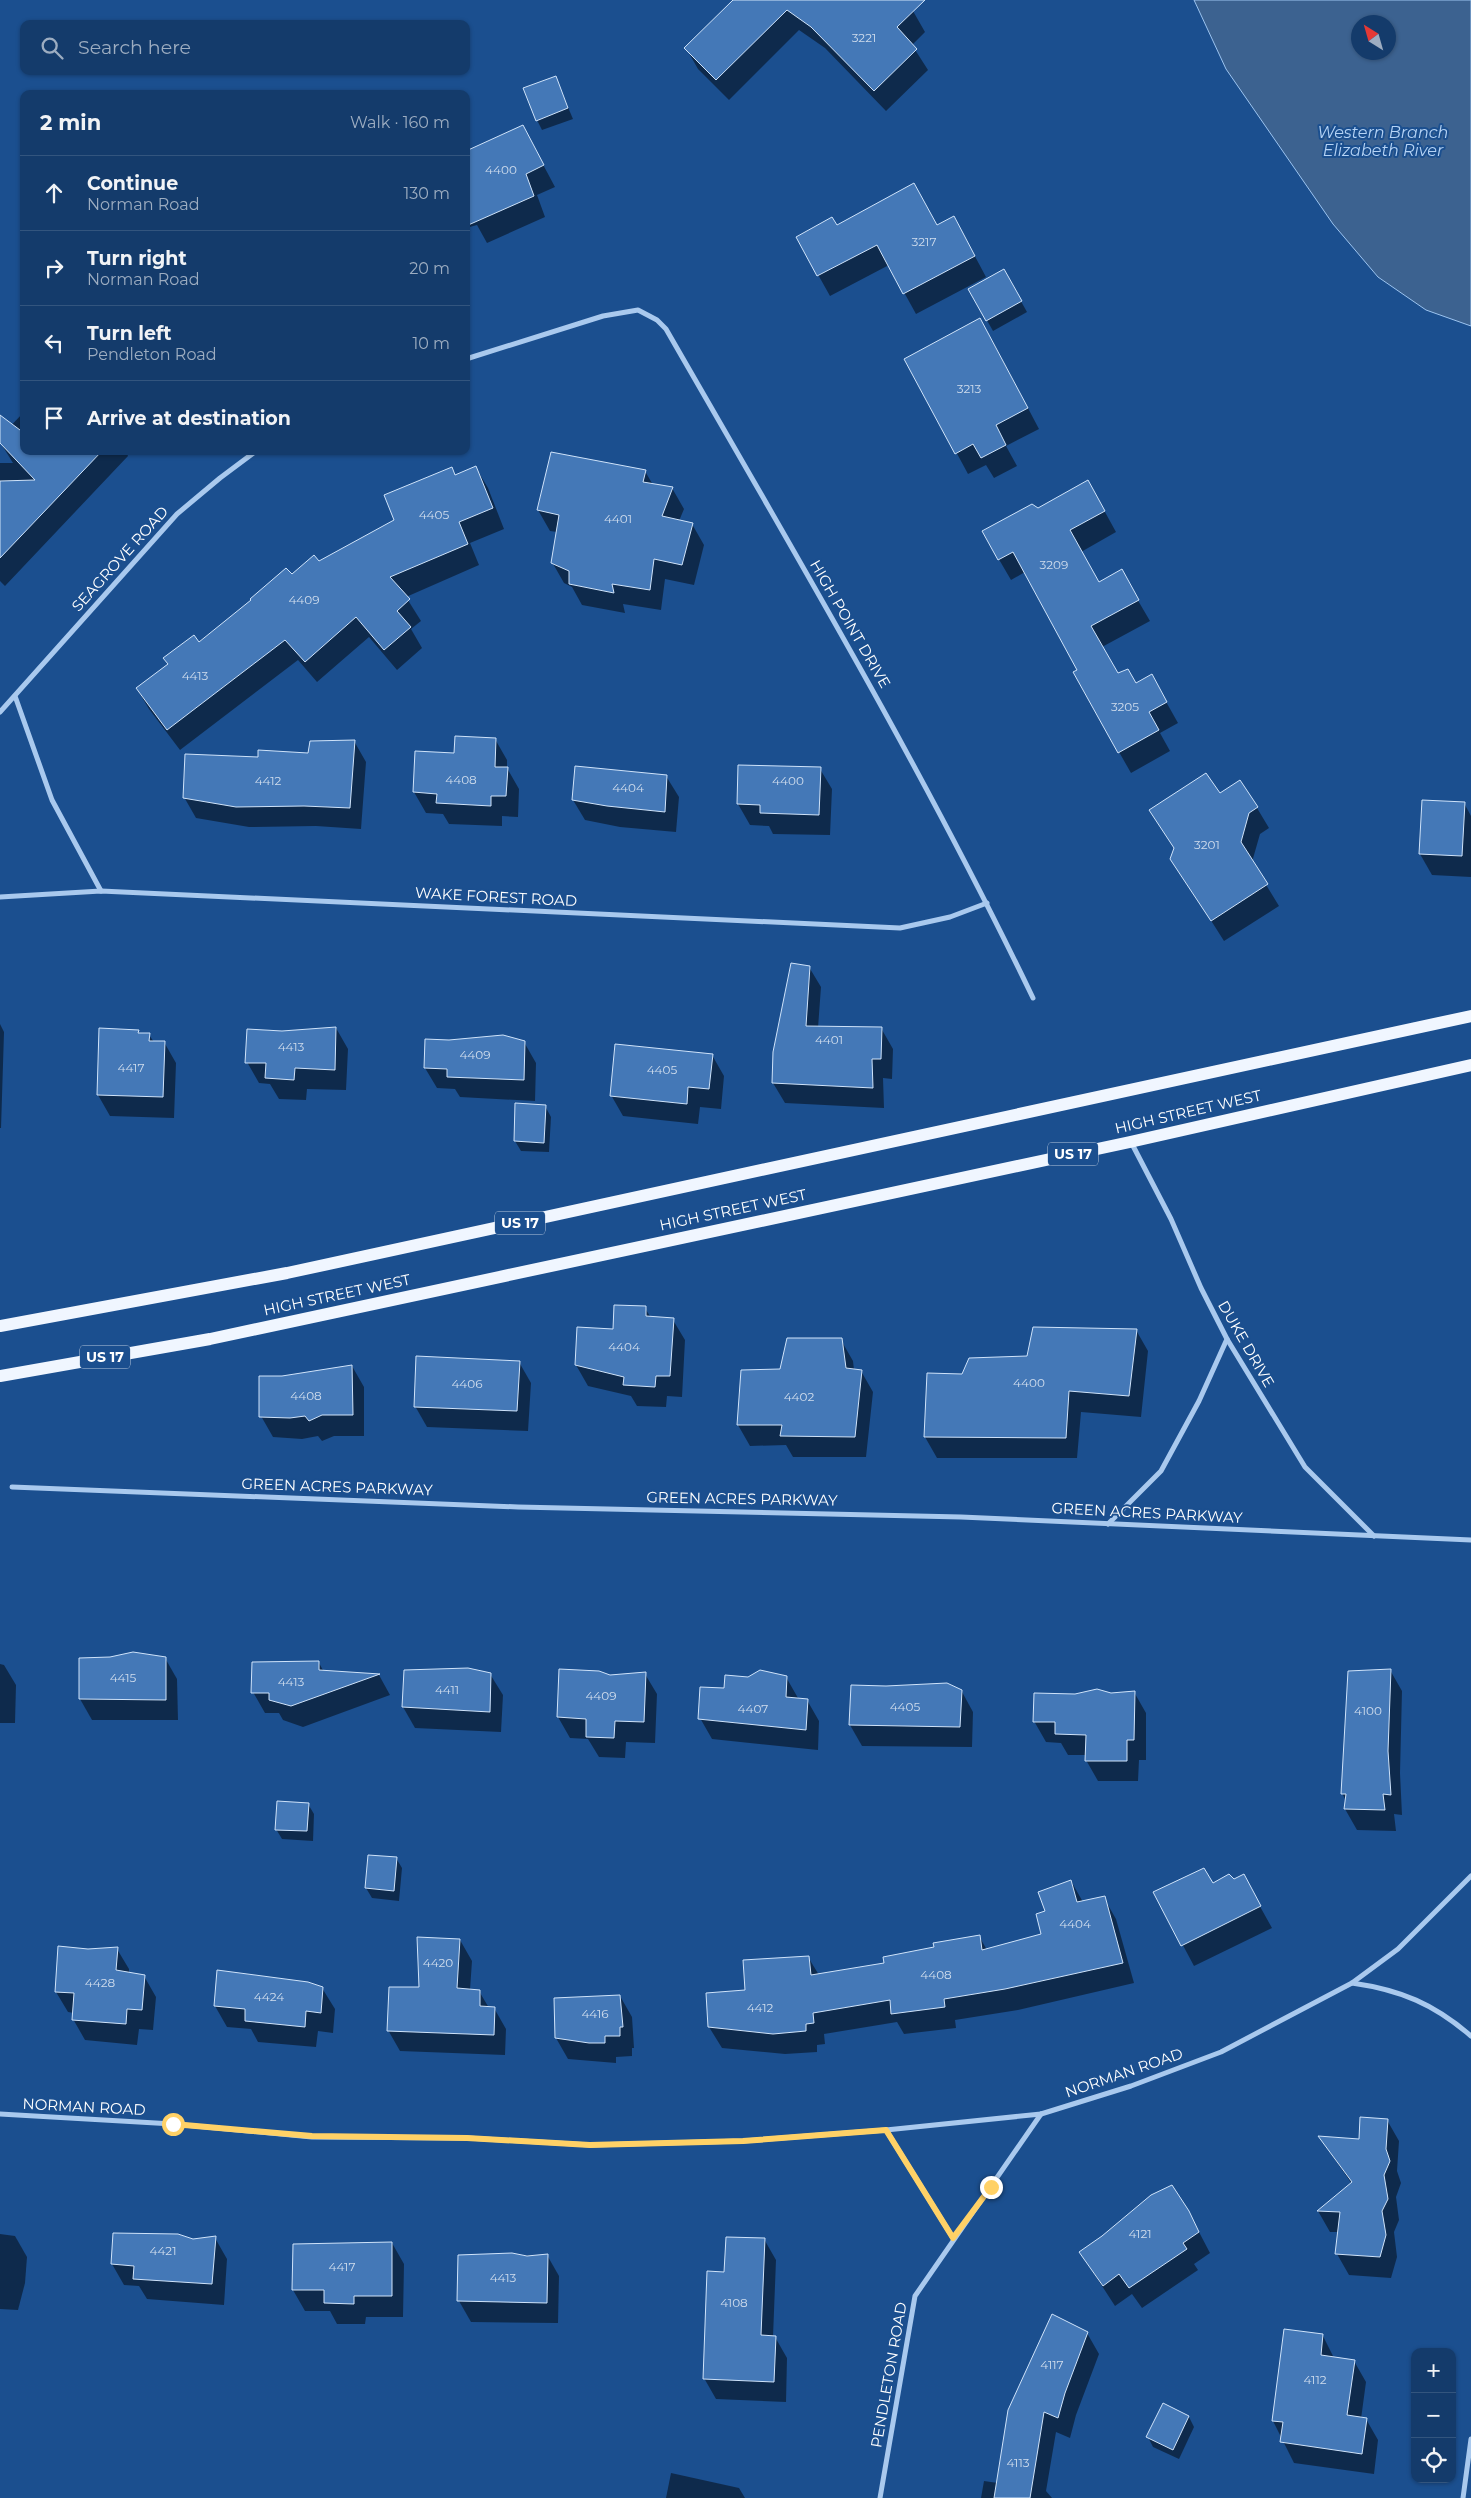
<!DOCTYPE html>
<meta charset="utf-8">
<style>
:root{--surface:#143b6b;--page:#1d4271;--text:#f1f3f6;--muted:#9dadc1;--line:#33557e}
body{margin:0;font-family:Montserrat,sans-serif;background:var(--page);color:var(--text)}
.controls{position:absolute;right:15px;bottom:15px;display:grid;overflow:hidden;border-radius:10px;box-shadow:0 1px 4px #0004}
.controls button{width:45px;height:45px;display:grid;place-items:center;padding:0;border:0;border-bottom:1px solid var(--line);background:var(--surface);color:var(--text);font:25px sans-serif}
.compass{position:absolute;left:1351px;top:15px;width:45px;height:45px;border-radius:50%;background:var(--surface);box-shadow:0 1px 4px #0004;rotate:323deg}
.stop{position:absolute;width:15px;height:15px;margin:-11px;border:4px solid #ffd166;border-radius:50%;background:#fff}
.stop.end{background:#ffd166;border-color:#fff;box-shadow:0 1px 5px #0008}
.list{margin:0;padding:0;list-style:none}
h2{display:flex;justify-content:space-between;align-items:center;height:65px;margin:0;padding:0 20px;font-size:21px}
h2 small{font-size:16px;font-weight:400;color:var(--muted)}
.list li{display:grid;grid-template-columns:32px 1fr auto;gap:15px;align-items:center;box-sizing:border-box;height:75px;padding:0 20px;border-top:1px solid var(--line)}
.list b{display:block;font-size:19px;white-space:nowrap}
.list p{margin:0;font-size:16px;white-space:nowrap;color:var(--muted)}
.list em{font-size:16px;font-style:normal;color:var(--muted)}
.icon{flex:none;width:28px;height:28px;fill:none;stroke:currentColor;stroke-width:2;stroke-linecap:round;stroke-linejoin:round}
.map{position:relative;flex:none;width:1471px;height:2498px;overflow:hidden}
.search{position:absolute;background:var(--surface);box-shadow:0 1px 4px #0004;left:20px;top:20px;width:450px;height:55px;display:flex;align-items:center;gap:12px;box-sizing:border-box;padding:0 18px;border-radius:10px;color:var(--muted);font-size:19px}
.panel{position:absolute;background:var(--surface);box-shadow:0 1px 4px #0004;left:20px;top:90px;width:450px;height:365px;border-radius:10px}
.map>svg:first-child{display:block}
.water{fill:#3c6290;stroke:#9cc4f0;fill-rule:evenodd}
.shadow{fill:#0007}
.building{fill:#4478b7;stroke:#cfe3fa}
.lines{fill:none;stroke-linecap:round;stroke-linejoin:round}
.street{stroke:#a9c9ee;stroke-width:5}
.primary{stroke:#f0f6ff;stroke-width:12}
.route{stroke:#ffd166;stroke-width:6}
.labels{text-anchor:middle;stroke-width:4;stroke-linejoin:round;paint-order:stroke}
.number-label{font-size:12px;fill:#d0dded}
.shield{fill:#1b4f8f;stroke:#bbcadd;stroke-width:1}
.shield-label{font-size:14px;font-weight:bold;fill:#fff}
.street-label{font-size:15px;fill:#fff;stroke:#1b4f8f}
.water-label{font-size:16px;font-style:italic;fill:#b5d3f5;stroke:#1b4f8f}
</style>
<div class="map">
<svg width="1471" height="2498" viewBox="0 0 1471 2498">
<rect width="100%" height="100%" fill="#1b4f8f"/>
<path class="water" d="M1194,0H1471V326L1426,310L1378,277L1333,224L1226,69ZM1358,22H1388V52H1358Z"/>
<g class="shadow">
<path d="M734,0H902L913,11L925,32L912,45L928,70L886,111L825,48L799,30L729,100L698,69L686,48Z"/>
<path d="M555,77L573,119L542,130L537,120Z"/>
<path d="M523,127L555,187L537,195L545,217L487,243L477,225L466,228V153Z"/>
<path d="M954,217L986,277L916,314L889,265L830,296L797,237L837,227L937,226Z"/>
<path d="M1004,271L1027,312L993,331L970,290Z"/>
<path d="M992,340L1039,429L1006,446L1017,466L994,478L986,465L968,474L906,359Z"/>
<path d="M24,412V451H126L128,456L5,586L0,581V463H13L0,442V437Z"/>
<path d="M476,468L488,488L504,529L470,543L479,565L406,597L421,621L411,629L422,648L397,670L369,637L317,682L298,660L180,750L149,709L137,689L252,601L292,576L396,520L455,476Z"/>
<path d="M645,471L653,485L672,488L684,509L679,521L692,524L704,545L694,585L665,579L661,610L623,604L625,613L582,605L572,587L564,583L552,562L557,532L550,531L538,510Z"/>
<path d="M1100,503L1116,532L1081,552L1098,584L1133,592L1150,621L1102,647L1118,675L1135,684L1151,675L1178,723L1160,733L1170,751L1131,773L1074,673L1079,670L1025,572L1011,580L983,532L1038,510Z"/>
<path d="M495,739L507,760V768L519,789L518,817L502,816V826L449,824L443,814L426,813L414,792L455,754Z"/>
<path d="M354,741L366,762L361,829L316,826L249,827L196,818L184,797L259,759L310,754Z"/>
<path d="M739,766L820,769L832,789L830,835L773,834L769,826L750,825L738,804Z"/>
<path d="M666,776L679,797L676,832L620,827L585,820L573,800Z"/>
<path d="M1219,795L1257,808L1269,828L1260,834L1252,862L1279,906L1224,941L1172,859L1175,849L1151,811Z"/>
<path d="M1464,803L1471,816V877L1432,875L1420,854Z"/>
<path d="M809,967L821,987L818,1028H881L893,1049L892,1079L883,1078L884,1108L785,1103L773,1083Z"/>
<path d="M0,1024L4,1032L1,1128H0Z"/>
<path d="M336,1028L348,1049L346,1090L307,1089L306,1100L279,1099L270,1084L259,1083L247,1062L282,1032Z"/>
<path d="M138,1031L140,1034L149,1035L154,1042H164L176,1063L174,1118L110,1116L98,1095Z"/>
<path d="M524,1042L536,1063L535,1101L460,1097L455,1089L437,1088L425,1068Z"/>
<path d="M712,1055L724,1076L721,1109L700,1107L698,1124L623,1116L611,1095Z"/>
<path d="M545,1106L551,1117L549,1152L521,1151L515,1141Z"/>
<path d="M645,1308L651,1318L673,1320L685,1340L682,1397L667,1396L666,1407L637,1406L631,1396L588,1386L576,1365L614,1330Z"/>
<path d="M1136,1330L1148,1351L1141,1417L1081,1412L1077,1458H937L925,1437L963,1375Z"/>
<path d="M841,1340L853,1361L854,1370L861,1371L873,1392L866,1457H793L786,1445L750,1446L738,1425L781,1370Z"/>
<path d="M519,1362L531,1383L528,1431L427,1427L415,1406Z"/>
<path d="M352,1366L364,1387V1436H334L322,1441L318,1436L302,1439L273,1437L261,1416L282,1377Z"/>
<path d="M165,1658L177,1679L178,1720H92L80,1699Z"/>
<path d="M319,1663L324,1672L379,1675L390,1695L303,1727L283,1720L279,1713H265L253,1692Z"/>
<path d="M0,1664L4,1665L16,1685L15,1723H0Z"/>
<path d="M1390,1670L1402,1691L1400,1773L1402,1815L1394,1814L1396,1831L1357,1830L1345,1809L1346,1801L1342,1793Z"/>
<path d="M490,1674L503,1695L501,1732L415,1728L403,1707Z"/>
<path d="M645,1674L657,1694L655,1743L626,1742L625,1758L599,1757L588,1739L570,1738L558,1717L610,1676Z"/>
<path d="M786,1677L798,1698L807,1700L819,1721L818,1750L712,1739L700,1718L725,1689L748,1678Z"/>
<path d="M852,1686L961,1690L973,1712L972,1747L862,1746L850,1725Z"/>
<path d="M1134,1692L1146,1713V1760H1139L1138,1781H1098L1086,1760L1087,1755H1068L1061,1743L1046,1742L1034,1721L1111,1694Z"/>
<path d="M308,1804L314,1814L313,1841L282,1839L276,1829Z"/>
<path d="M396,1858L402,1868L399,1901L372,1898L366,1888Z"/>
<path d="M1243,1876L1272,1928L1194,1966L1155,1893L1234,1881Z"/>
<path d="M1071,1881L1083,1902L1104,1898L1116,1919L1134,1983L1018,2010L955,2020L956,2028L904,2034L897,2022L824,2034L825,2044L817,2045V2052L785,2054L722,2048L709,2027L746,1991L808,1957L819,1975L885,1964L979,1936L987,1950L1043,1935L1047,1911Z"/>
<path d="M460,1940L472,1961L470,1990L479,1991L489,2008H494L506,2029L505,2055L400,2051L388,2030Z"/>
<path d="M117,1949L129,1969V1974L144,1976L156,1997L153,2030L139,2029L137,2045L85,2040L73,2019L74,2013L68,2012L56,1992L88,1950Z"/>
<path d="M218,1971L322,1988L335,2009L333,2033L318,2031L316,2047L258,2042L251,2029L227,2027L215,2006Z"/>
<path d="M620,1996L632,2017L634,2048H632V2056L616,2057V2063L568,2059L556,2038Z"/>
<path d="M1387,2120L1399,2141L1397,2171L1401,2183L1396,2197L1399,2220L1394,2232L1397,2257L1391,2278L1349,2275L1337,2254L1339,2232H1330L1318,2211L1352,2184L1320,2138L1360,2140Z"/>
<path d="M1188,2211L1210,2253L1194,2264L1198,2270L1142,2308L1132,2294L1115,2306L1080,2252L1103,2237Z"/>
<path d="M0,2234L15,2236L27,2257L25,2283L18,2310L0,2309Z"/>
<path d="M215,2238L227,2259L224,2305L147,2299L139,2286L124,2285L112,2264Z"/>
<path d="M764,2239L776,2260L773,2337H775L787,2358L786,2402L716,2399L704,2378L725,2273Z"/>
<path d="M392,2243L404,2264L403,2317H366L365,2324H337L330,2311H305L293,2290Z"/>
<path d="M547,2255L559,2276L558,2323L471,2322L459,2301V2256Z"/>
<path d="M1087,2333L1099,2354L1076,2415L1070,2438L1056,2432L1046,2491L1052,2498H981L984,2481L998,2483Z"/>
<path d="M1323,2336L1334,2358L1354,2361L1366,2382L1361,2419H1366L1378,2440L1374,2474L1294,2463L1273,2421Z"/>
<path d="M1163,2405L1189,2417L1194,2427L1179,2459L1153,2447L1148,2437Z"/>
<path d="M671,2473L739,2488L745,2498H666Z"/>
</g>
<g class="building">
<path d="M733,0H925L897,27L917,49L874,91L811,27L787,10L716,80L684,48Z"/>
<path d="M556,76L568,108L536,121L523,88Z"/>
<path d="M523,125L544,165L526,174L534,196L466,226V151Z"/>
<path d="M914,183L937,225L954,216L975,256L903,294L877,245L817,276L796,237L832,217L837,225Z"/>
<path d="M1004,269L1022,301L986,321L968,289Z"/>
<path d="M980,318L1028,408L996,425L1006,445L981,458L973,444L955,454L904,359Z"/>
<path d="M0,415L24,433V451H102L0,558V481L35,480L0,443Z"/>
<path d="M551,452L646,470L643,482L673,487L662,516L693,523L682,565L654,559L650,590L612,584L614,593L569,584V571L551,563L559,515L537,510Z"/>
<path d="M476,466L493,508L459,522L468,544L390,577L410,599L397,611L411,627L384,650L356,617L305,662L285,640L167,730L136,688L168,664L163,658L194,635L199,642L251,600L250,599L286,568L292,574L314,555L319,561L394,520L384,495L452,467L455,475Z"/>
<path d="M1088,480L1105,511L1070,530L1099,582L1122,569L1139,600L1091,626L1118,673L1128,669L1136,683L1152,674L1167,702L1149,712L1159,730L1118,753L1073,672L1077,670L1013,552L998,560L982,531L1032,504L1038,508Z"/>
<path d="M455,736L496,738L495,767H508L506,796H491V806L436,803L437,794L413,792L415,751L454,753Z"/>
<path d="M355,740L350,808L304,806L236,807L183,798L185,754L258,757V750L308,753L310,741Z"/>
<path d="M738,765L821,767L819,815L760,813V805L737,804Z"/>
<path d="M575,766L667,775L665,812L607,806L572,800Z"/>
<path d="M1206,773L1220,793L1240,780L1258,807L1249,813L1241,842L1268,884L1211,921L1170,859L1174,848L1149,810Z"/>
<path d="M1422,800L1465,802L1462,856L1419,854Z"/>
<path d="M791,963L810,966L806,1026L882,1027L881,1059H872L873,1088L772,1083L773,1052Z"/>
<path d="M336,1027L335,1070L295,1068L294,1080L265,1078L266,1063H245L247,1029L282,1031Z"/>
<path d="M99,1028L139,1030L138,1033H150L149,1041H165L163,1097L97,1095Z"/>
<path d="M503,1035L525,1041L524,1080L447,1077V1069L424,1068L425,1039L449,1040Z"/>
<path d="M615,1044L713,1054L709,1089L688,1087L687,1104L610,1096Z"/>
<path d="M515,1103L546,1105L544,1143L514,1141Z"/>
<path d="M614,1305L646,1306V1316L674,1318L670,1376H656L655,1387L623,1385L624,1377L575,1365L577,1327L613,1329Z"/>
<path d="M1033,1327L1137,1329L1129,1396L1069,1391L1066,1438L924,1437L927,1373L962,1374L969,1358L1027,1356Z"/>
<path d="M787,1338H842L846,1368L862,1370L855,1437L780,1436L782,1425H737L741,1370L780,1369Z"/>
<path d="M416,1356L520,1361L517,1411L414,1407Z"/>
<path d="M352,1365L353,1415H322L309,1421L305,1416L290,1418L259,1417V1376H282Z"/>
<path d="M133,1652L166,1657V1700L79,1699V1658L110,1657Z"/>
<path d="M319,1661V1670L380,1674L291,1706L269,1700V1693H251L252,1662Z"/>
<path d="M468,1668L491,1673L490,1712L402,1707L404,1670Z"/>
<path d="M559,1669L599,1671L610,1675L646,1672L644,1722L615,1721L614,1738L586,1737V1719L557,1717Z"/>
<path d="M1391,1669L1388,1751L1391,1795L1383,1794L1385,1810L1344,1809L1346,1794H1341L1348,1671Z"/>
<path d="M760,1670L787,1676L786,1697L808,1699L806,1730L698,1719L700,1687L724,1688L725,1675L748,1677Z"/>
<path d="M947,1683L962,1690L960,1727L849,1725L851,1685L886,1686Z"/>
<path d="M1097,1689L1111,1693L1135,1691L1134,1740H1127V1761H1085L1086,1735L1055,1734V1722H1033L1034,1693L1075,1694Z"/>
<path d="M277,1801L309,1803L307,1831L275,1830Z"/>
<path d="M368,1855L397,1857L394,1891L365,1888Z"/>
<path d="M1204,1868L1213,1883L1229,1874L1234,1879L1244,1874L1261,1906L1181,1946L1153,1892Z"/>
<path d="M1071,1880L1077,1902L1105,1896L1123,1963L1005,1989L944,1999L945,2007L891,2014L890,2000L813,2013L814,2023L806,2024V2031L773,2034L708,2027L706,1993L745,1990L743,1960L809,1956L811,1975L884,1963L883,1957L934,1947L933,1943L980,1935L982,1950L1041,1934L1036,1914L1045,1911L1038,1892Z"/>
<path d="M417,1937L460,1939L457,1988L480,1990V2006L495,2007L494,2035L387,2031L389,1987H419Z"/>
<path d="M58,1946L88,1949L118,1947L116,1970L145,1975L142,2010L127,2009L126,2024L72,2020L74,1993L55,1992Z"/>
<path d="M217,1970L308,1982L323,1987L321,2013L306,2011L305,2027L245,2021V2009L214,2006Z"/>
<path d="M620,1995L623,2027H620V2036H605V2043H589L555,2038L554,1998Z"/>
<path d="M1360,2117L1388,2119L1386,2149L1390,2161L1384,2175L1388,2199L1382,2211L1386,2235L1380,2257L1335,2254L1340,2212L1317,2211L1352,2182L1318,2136L1359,2139Z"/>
<path d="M1172,2185L1189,2211L1199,2232L1183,2243L1187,2249L1129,2288L1119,2274L1103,2286L1079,2252L1102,2236L1151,2195Z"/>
<path d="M113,2233L178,2234L193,2239L216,2236L212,2284L133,2279L134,2266L111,2264Z"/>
<path d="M726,2237L765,2238L761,2335L776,2336L774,2382L703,2379L707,2271L724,2272Z"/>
<path d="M392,2242V2296H354V2304L324,2303V2290H292L293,2244Z"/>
<path d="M512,2253L527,2256L548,2254L547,2303L457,2301L458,2255Z"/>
<path d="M1052,2314L1088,2332L1065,2393L1058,2418L1044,2412L1030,2498H994L1008,2410Z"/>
<path d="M1284,2329L1323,2334L1321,2355L1355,2360L1347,2415L1367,2418L1362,2454L1280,2442L1283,2422L1272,2421Z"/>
<path d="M1163,2403L1189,2416L1173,2450L1146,2437Z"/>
</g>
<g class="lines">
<g class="street">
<path d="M466,359L603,316L638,310L657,320L666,329C793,550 923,769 1033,998"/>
<path d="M15,696L52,800L101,891"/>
<path d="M0,712L177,514L220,478L256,451"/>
<path d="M0,897L101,891L900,928L950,917L987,903"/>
<path d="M1131,1142L1171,1219L1201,1288L1227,1339L1305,1467L1374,1536"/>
<path d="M12,1487L518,1507L961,1517L1471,1540"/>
<path d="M1108,1524L1161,1471L1199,1401L1227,1339"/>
<path d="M1352,1983C1401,1990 1434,2004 1471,2036"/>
<path d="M0,2114L173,2124L312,2137L467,2138L591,2145L743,2141L886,2130L1041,2114L1131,2086L1221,2052L1352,1983L1398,1949L1471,1876"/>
<path d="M886,2130L953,2238"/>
<path d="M880,2498L915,2296L1041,2114"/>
<path d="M1463,2498L1471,2439"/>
</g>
<g class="primary">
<path d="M0,1326L287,1273L1471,1016"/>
<path d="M0,1376L210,1339L1130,1142L1471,1065"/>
</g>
</g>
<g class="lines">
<path class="route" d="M173,2124L312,2136L467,2138L590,2145L743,2141L886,2130L953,2238L991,2187"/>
</g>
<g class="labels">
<g class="number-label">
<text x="864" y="42">3221</text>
<text x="501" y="174">4400</text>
<text x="924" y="246">3217</text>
<text x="969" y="393">3213</text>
<text x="434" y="519">4405</text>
<text x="618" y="523">4401</text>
<text x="1054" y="569">3209</text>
<text x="304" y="604">4409</text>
<text x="195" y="680">4413</text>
<text x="1125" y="711">3205</text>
<text x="461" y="784">4408</text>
<text x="268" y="785">4412</text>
<text x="788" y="785">4400</text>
<text x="628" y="792">4404</text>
<text x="1207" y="849">3201</text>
<text x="829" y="1044">4401</text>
<text x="291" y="1051">4413</text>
<text x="475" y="1059">4409</text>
<text x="131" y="1072">4417</text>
<text x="662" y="1074">4405</text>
<text x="624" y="1351">4404</text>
<text x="1029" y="1387">4400</text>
<text x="467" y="1388">4406</text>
<text x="306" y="1400">4408</text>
<text x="799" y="1401">4402</text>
<text x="123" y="1682">4415</text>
<text x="291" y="1686">4413</text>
<text x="447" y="1694">4411</text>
<text x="601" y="1700">4409</text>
<text x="905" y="1711">4405</text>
<text x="753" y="1713">4407</text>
<text x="1368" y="1715">4100</text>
<text x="1075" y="1928">4404</text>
<text x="438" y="1967">4420</text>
<text x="936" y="1979">4408</text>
<text x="100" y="1987">4428</text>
<text x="269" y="2001">4424</text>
<text x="760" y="2012">4412</text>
<text x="595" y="2018">4416</text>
<text x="1140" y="2238">4121</text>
<text x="163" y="2255">4421</text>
<text x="342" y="2271">4417</text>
<text x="503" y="2282">4413</text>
<text x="734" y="2307">4108</text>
<text x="1052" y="2369">4117</text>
<text x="1315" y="2384">4112</text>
<text x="1018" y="2467">4113</text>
</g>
<g class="shield">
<rect x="1048" y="1142.5" width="50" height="23" rx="4"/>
<rect x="495" y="1211.5" width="50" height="23" rx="4"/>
<rect x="80" y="1345.5" width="50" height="23" rx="4"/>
</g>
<g class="shield-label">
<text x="1073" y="1159">US 17</text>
<text x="520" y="1228">US 17</text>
<text x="105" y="1362">US 17</text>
</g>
<g class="street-label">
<text transform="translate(120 559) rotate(-48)" y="5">SEAGROVE ROAD</text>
<text transform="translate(850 624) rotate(60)" y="5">HIGH POINT DRIVE</text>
<text transform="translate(496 897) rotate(3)" y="5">WAKE FOREST ROAD</text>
<text transform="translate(1188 1112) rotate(-13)" y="5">HIGH STREET WEST</text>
<text transform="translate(733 1210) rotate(-12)" y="5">HIGH STREET WEST</text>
<text transform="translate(337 1295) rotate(-12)" y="5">HIGH STREET WEST</text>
<text transform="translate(1246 1344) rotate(60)" y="5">DUKE DRIVE</text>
<text transform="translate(337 1487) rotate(2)" y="5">GREEN ACRES PARKWAY</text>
<text transform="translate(742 1499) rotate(1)" y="5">GREEN ACRES PARKWAY</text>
<text transform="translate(1147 1513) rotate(3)" y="5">GREEN ACRES PARKWAY</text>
<text transform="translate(1124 2073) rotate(-19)" y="5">NORMAN ROAD</text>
<text transform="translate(84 2107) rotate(3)" y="5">NORMAN ROAD</text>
<text transform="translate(889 2375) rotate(-80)" y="5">PENDLETON ROAD</text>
</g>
<g class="water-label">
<text x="1383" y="138">Western Branch<tspan x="1383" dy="18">Elizabeth River</tspan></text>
</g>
</g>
</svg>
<div class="controls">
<button>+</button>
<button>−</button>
<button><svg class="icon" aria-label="locate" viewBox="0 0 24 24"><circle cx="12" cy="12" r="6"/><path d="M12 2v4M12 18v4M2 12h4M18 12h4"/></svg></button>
</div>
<svg class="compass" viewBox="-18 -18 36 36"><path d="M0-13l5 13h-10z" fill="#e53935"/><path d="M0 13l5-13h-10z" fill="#9dadc1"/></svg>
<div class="stop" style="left:173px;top:2124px"></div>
<div class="stop end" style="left:991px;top:2187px"></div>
<div class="search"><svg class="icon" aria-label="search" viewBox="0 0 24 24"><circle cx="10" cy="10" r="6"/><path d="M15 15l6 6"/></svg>Search here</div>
<section class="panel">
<h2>2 min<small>Walk · 160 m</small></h2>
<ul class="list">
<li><svg class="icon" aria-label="ahead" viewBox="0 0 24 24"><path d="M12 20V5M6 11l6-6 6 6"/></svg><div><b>Continue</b><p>Norman Road</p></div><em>130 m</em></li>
<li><svg class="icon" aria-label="right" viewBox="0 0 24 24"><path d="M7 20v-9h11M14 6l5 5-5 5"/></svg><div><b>Turn right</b><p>Norman Road</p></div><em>20 m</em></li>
<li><svg class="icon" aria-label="left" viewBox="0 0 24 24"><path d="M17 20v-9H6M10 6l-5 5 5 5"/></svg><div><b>Turn left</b><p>Pendleton Road</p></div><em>10 m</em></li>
<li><svg class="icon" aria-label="arrive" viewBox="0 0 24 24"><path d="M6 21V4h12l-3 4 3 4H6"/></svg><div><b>Arrive at destination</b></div></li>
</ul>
</section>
</div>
